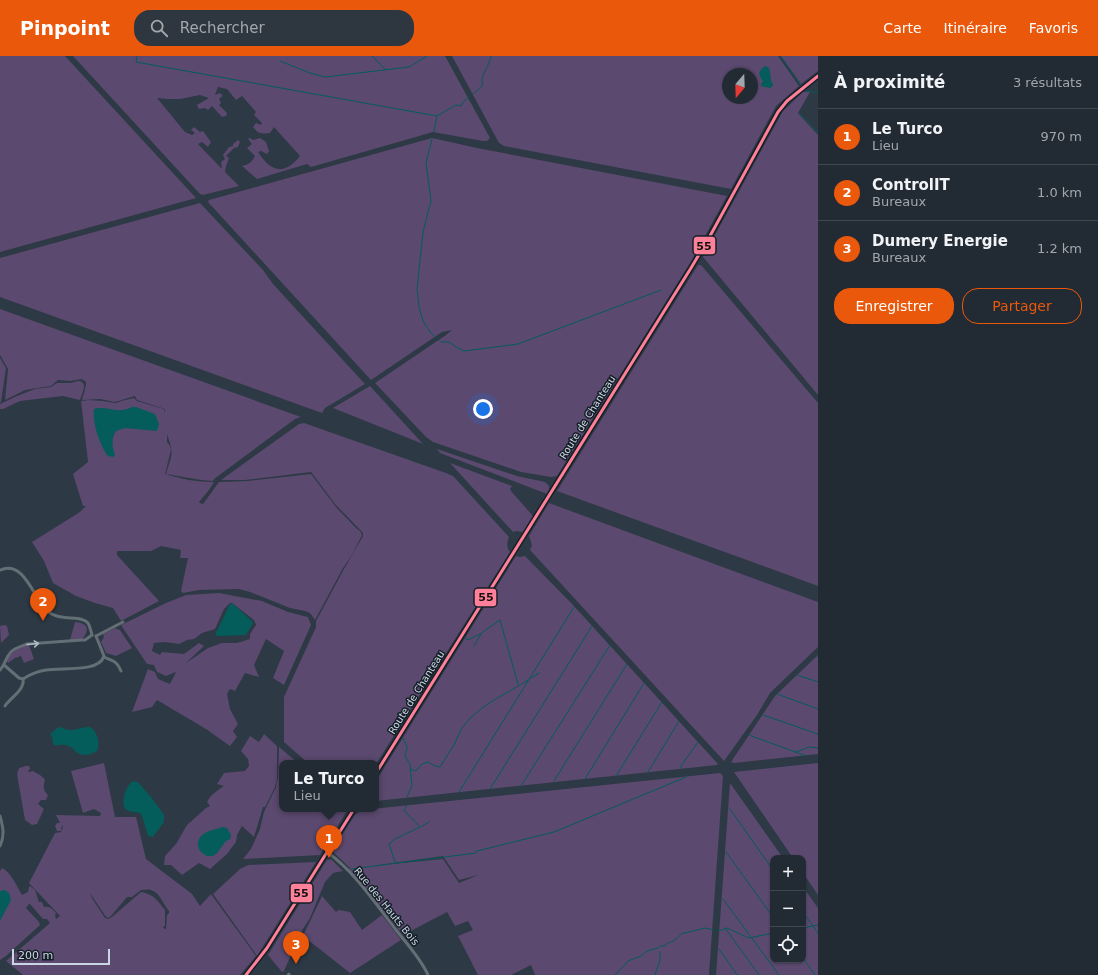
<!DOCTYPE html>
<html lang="fr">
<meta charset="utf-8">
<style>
:root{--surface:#222b33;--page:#2e373f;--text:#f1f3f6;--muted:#a2a7ac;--line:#3f474e;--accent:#ea580c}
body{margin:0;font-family:"DejaVu Sans",sans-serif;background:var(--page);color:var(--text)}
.controls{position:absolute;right:12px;bottom:12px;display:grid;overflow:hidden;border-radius:8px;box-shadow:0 1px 3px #0004}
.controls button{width:36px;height:36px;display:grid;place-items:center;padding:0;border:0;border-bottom:1px solid var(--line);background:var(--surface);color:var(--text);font:20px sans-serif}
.compass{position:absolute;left:722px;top:12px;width:36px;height:36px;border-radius:50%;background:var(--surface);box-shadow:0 1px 3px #0004;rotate:199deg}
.scale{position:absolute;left:12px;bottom:10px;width:98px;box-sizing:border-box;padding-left:4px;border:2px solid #cad6e3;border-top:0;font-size:11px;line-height:14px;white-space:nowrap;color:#cad6e3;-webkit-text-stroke:3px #161f28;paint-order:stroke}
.you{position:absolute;left:483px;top:353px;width:14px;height:14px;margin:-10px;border:3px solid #fff;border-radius:50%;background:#1a73e8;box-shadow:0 0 0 6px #1a73e833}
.badge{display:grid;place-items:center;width:26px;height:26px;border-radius:50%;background:var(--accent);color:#fff;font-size:13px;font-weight:700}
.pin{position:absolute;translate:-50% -33px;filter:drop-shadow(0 1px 2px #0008)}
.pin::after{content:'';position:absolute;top:21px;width:14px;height:12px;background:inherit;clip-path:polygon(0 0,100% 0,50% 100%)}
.popup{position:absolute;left:279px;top:704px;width:100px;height:52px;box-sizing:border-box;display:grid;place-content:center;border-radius:8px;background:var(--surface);filter:drop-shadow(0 1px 3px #0005);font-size:13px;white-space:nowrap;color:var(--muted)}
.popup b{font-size:15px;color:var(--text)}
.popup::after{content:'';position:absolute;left:50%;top:100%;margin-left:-8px;border:8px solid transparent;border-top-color:var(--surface)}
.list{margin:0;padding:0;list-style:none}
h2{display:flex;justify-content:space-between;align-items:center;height:52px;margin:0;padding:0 16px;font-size:17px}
h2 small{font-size:13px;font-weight:400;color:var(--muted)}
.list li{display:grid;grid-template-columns:26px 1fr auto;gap:12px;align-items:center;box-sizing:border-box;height:56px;padding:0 16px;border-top:1px solid var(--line)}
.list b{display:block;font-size:15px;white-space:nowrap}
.list p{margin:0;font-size:13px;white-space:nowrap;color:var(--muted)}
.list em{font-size:13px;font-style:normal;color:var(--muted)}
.actions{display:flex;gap:8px;padding:12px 16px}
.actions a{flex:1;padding:9px 0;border:1px solid var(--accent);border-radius:16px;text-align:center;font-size:14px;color:var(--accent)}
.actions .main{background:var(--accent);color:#fff}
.icon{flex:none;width:22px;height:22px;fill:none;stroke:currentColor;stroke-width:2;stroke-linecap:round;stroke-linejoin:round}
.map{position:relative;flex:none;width:818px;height:919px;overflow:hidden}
header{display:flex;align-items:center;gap:24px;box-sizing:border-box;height:56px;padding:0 20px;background:var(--accent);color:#fff}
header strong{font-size:19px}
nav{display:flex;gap:22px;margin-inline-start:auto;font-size:14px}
.search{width:280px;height:36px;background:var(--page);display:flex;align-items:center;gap:10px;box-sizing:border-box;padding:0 14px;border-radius:16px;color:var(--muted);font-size:15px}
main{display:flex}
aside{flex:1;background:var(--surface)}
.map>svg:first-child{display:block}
.green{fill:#5b496f;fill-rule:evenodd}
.water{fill:#045c5b}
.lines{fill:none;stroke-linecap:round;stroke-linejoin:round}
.stream{stroke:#045c5b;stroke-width:1}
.street{stroke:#636f74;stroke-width:3}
.secondary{stroke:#647279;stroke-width:4.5}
.bus-1-casing{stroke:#161f28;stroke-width:6}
.bus-1{stroke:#ff8098;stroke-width:3}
.oneway{stroke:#b0bcc7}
.labels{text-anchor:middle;stroke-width:3;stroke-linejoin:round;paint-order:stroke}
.street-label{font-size:10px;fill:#cad6e3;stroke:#161f28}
.line-badge{stroke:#161f28;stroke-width:1.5}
.pale-badge-label{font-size:11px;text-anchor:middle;font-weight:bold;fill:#111}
</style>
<header>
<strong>Pinpoint</strong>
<div class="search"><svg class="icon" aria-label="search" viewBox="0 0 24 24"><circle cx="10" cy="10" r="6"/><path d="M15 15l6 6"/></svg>Rechercher</div>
<nav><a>Carte</a><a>Itinéraire</a><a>Favoris</a></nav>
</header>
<main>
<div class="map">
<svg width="818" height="919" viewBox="0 0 818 919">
<rect width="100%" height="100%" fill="#2d3944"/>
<g class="green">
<path d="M0,0H65L196,142L0,196Z"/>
<path d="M73,0H445L490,82L487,85H483L433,76L311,111L307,108L257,123L242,110C248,109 252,106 255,100L247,92L252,88L248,83L250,82L253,84L260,82L266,86L269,95L267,98L261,95L258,96C271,116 284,120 300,100L274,71L270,77C261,78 258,78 253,71L256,67L261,69L262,67L254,59L256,56L242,40L236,44L227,33L218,31L215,39L220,37L223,40L219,43L221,47L219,49L227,57L226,60L222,61L212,50L208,54L205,52L199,53L197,49L209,42L200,39L180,43H168L157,42L185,76L192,79L195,77L191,74L194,71L200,76L203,75L211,86L208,91L202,86L198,88L222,113L221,106L225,103L223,99L229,91L233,90V88L238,84L240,86L238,91L234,92L226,100L229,102L226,110L225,116L239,130L203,139L200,138Z"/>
<path d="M452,0H778L799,30L776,50L731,133L504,90L499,87ZM728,18H752V42H728Z"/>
<path d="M781,0H818V15L801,28Z"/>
<path d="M803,36H810L798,57L818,79V339L703,201L783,55Z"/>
<path d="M432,82L477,92L727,140L690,207L557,420L551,421L521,416L433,386L426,381L375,327L446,279L452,274L442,276L371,324L208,146L209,144Z"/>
<path d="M200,147L263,214L273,228L365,328L325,352L322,357L0,241V202Z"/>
<path d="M698,209H701L818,347V530L557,435Z"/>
<path d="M0,253L301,361L295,363L214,423L213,425L201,424L166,418C167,412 170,407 171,401C173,393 169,385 167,378V386L170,390L171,394L165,418C181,423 197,426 214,426L209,434L199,446L200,447L203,448L219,426L248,425L311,418L336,451L356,472L360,475L362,479L352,499L343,512L315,564L310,557L305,555L290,552L250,536L239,533L199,534L183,537L181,535L188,502H180L181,494L161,490L151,495H117V499L159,545L121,565L113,552L95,547L76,540L53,527L44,505L32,486L80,456L86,450H83L73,418L88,406L81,345L89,344L102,345L116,347L121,345L134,342L137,345L164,353L165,357V353L137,344L135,340L115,346L100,343L82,344C83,339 85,336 85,332L86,329V326L82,323L70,325L58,324L51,330L25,334L5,344L8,313L0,299Z"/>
<path d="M0,302L6,312L1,346L0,347Z"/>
<path d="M78,325C89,326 82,337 80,344L63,340L37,343L20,345L3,353H0V348L17,340L35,333L51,331L57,327H71Z"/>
<path d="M370,330L423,388L333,352Z"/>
<path d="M304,367L446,417L453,420L509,481C507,486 506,491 510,496L376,708V707H308L284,686V641L316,571V565L344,513L363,480V477L335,448L311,416L245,424H221L299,368Z"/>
<path d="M437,393L517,420L545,426L549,430V433L547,438L440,397Z"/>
<path d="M450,407L512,430L510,433L511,435L533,460L523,476L517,475L513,476Z"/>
<path d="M549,447L818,546V591L770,637L757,659L724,705L530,494L532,489L529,480Z"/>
<path d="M516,500L520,501L525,500L573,549L718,708L717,709L376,745V725Z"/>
<path d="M219,537L262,545L288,556L308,561L311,569L284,629L273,622L284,595L266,583L254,609L259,621L245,617L235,635L230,633L227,638L230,653L238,668L233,675L237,681L230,690L206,673L157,644L152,651L132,656L148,613L155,616L158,623L170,628L176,616L166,620L157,616L154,609L147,608L121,569L166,547L186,539ZM230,547H232L254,564L256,569L250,578V583L237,587H222L208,592L186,607L204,590L199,587L184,598L162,596L160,599L152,595L154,587L165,586L179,588L187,584L194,583L202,577L215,573L224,553Z"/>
<path d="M75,566C87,567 91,573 82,583L70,584Z"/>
<path d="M4,569L7,570L9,579L1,587L0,570Z"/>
<path d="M115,572L120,574L132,592L116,600L106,597L101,586L104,581L103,578Z"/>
<path d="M29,589L34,603L24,607L21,600L15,602L8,607L7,605C11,595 19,591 29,589Z"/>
<path d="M818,599V698L734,707L731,706L775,640Z"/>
<path d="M264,678L277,690V723L275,731L265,751H263L254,781L242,770L237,779L236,786L227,798L210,813L199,807L182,819L171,809H164L165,800L176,788L187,769L206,752L210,750L207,746C211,738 217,735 224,730L217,728L224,717L245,715L249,710L248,703L241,695L250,680L259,686Z"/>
<path d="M279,691L298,707H282V753H348L320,799L243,803L251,793L260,773L264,756L274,735C278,730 275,727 278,723Z"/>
<path d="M104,707L115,761H136L146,803L192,838L200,850L211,838L256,900L240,919H23L6,905L50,867L47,863H43L30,848H29L26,852L39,866L40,869L6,900L0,904V815L2,812C10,815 18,832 22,839L28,836L29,831L30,830L35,834L39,846H42L44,851C50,850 52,853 56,857L55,860L56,863L60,860L29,827L55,777L61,776L63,771L62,769L61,775H57L55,770L57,767H60L56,759L100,760L101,757L94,753L83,757L71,715ZM141,834C144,834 149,833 151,834C161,837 163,849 169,855V857L167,859L166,873L163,872L165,869V854C158,845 154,838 141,836L112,861L108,863L105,862L92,842L90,837L106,861L108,862L111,860L127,841H132Z"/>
<path d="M818,707V839L803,817V802H793L734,716Z"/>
<path d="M26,710H29L30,713L28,715L29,716L33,715C37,718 42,719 45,724C43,730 43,734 48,739L46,744H41L38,748L44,753L37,768L32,769L25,764L17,718L19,712Z"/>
<path d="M720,717L723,720L709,919H535L531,909L511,919H478L458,880L473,874L468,865L455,870L447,856L403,879L349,813L350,812L332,795L355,759L362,754ZM443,800L459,824L478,819L459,827L443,803L371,810Z"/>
<path d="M730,727L783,802H773V904H803V831L818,852V919H716Z"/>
<path d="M331,803L343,815L333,817L325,826L310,862L301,876L284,915L282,916L268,899L327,804Z"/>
<path d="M316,806L257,900L213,838L240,813L248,809Z"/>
<path d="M322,840L336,856L339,854L350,856L362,874L382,859L401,884L350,917L303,880Z"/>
</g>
<g class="water">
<path d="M765,10L768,11C772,16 769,24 773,28V30L770,32L761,30V28L763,25C757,18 759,15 765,10Z"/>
<path d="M132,351H136L155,358L159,368L157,375L125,372L116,375C111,383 112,390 115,399L113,401L108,400C100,390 92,366 94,353C107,349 117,359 132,351Z"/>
<path d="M230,548H233L253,566L252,569L246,579L218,580L215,579Z"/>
<path d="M61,671C64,673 67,674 70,674C81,674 92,664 97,680C99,685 99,690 97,695C91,699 82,701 76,696C73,693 72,691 68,690C64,688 59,689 55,690C51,686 54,682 50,678L57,672Z"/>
<path d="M133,725L138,726L151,741L162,756L164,759V766L153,781L148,780L142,760L140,757C136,756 130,756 127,754C119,749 126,729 133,725Z"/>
<path d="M223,771L227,772L231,779L230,783L226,785L217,797L213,800H207C202,797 198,795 198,788C199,775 214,774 223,771Z"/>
<path d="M5,834L9,837L11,844L0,865V835Z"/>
</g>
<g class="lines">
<g class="stream">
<path d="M137,0L136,6L437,60"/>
<path d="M372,0L386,14"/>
<path d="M780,0L802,31"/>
<path d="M280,5L310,17L325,21L409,11L427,0"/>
<path d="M804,33L805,35H811L818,37"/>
<path d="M472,38C476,36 480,33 482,30C483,26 481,23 483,20C485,13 490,8 491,0"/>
<path d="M800,58L818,77"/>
<path d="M434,76L437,60L456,49L461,50L464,45L469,41"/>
<path d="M432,83L426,107L431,145L423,176L417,233L419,251L423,265L430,276L436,281"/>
<path d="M439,284L441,286H449L458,292L464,295L518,288L661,234"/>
<path d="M465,582L468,584L480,578L500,564L518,628"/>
<path d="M474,590L481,578"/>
<path d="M817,600H818"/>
<path d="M797,619L818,626"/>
<path d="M531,622L539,617"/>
<path d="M777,638L818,653"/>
<path d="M763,659L818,678"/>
<path d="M749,679L806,700"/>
<path d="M403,682L407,691V693L405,698L406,702L410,708L411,720L412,730L407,741"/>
<path d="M796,696L809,691L818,692"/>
<path d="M681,712V710L698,686"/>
<path d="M410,713L416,715L422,708L428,706L435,710L440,711C445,703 450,695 455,687C458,681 460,673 465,668C481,648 507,638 528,624"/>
<path d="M648,716L679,665"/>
<path d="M616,720L662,646"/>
<path d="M585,723L644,627"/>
<path d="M554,725L627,608"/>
<path d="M521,730L610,589"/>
<path d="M490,733L592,570"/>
<path d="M459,736L574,551"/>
<path d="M730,753L773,814"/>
<path d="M421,771L429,766"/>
<path d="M726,796L773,861"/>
<path d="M395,806L389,788L395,783L420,771C415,765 409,761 404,754L407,749"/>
<path d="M351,813L476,797L477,795L554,776L686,721"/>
<path d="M723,843L779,919"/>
<path d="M803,856L818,877"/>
<path d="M725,872L759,919"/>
<path d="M803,872L818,869"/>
<path d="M718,874H722L727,872L749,882L773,877"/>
<path d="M719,893L737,919"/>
<path d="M803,902L815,919"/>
<path d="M615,919L628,905L641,900L647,895L658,892L660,890H665C668,886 669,887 673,885C677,883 679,880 682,877H685L705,872L714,874"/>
<path d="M655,919L660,904V896"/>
</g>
<g class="street">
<path d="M0,514C24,504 33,540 45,553C58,567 81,558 88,567C90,571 91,575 92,579"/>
<path d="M96,580L123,566"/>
<path d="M104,601C114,606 116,604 121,615"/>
<path d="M4,609L19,622L23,623C29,619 39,615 46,614C61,611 99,617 104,600L96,580"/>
<path d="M0,614C4,610 5,605 8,600C11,593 20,591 27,588L82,584H85L92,579"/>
<path d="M5,650C10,642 25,634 23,623"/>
<path d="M0,760C3,771 5,779 0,790"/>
<path d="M327,796C355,816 375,847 396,874C407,888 421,903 428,919"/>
<path d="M288,919L289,918"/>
</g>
<g class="secondary">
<path d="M376,717L691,212L710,180L778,56L787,45L818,20"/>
<path d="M246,919L267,892L354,753"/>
</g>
<defs>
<g id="bus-1">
<path d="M376,717L691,212L710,180L778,56L787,45L818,20"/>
<path d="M246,919L267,892L354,753"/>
</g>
</defs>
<use href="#bus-1" class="bus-1-casing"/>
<use href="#bus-1" class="bus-1"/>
</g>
<defs><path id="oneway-shaft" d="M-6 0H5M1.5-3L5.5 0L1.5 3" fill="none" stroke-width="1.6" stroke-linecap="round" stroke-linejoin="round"/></defs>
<use class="oneway" href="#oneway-shaft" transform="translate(33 588) rotate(-5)"/>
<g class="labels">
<g class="street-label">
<text transform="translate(587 361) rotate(-58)" y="4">Route de Chanteau</text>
<text transform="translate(416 636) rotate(-58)" y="4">Route de Chanteau</text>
<text transform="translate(387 850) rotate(51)" y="4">Rue des Hauts Bois</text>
</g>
</g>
<g class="line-badge">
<rect x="693" y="180" width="23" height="19" rx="4" fill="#ff8098"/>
<rect x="474" y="532" width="23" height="19" rx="4" fill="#ff8098"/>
<rect x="290" y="827" width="23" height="20" rx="4" fill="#ff8098"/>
</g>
<g class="pale-badge-label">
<text x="704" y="194">55</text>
<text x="486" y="545">55</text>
<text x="301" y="841">55</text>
</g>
</svg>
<div class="controls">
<button>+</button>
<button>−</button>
<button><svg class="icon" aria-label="locate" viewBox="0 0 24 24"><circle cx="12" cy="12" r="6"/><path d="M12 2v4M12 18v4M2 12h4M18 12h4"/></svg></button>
</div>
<svg class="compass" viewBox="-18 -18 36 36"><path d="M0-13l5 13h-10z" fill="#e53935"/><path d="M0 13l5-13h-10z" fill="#a2a7ac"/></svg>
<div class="scale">200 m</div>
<div class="you"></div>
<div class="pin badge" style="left:329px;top:802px">1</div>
<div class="popup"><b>Le Turco</b>Lieu</div>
<div class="pin badge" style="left:43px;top:565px">2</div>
<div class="pin badge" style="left:296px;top:908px">3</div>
</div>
<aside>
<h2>À proximité<small>3 résultats</small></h2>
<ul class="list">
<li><span class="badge">1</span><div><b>Le Turco</b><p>Lieu</p></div><em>970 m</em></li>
<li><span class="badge">2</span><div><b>ControlIT</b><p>Bureaux</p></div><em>1.0 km</em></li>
<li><span class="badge">3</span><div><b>Dumery Energie</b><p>Bureaux</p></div><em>1.2 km</em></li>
</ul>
<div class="actions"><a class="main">Enregistrer</a><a>Partager</a></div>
</aside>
</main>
